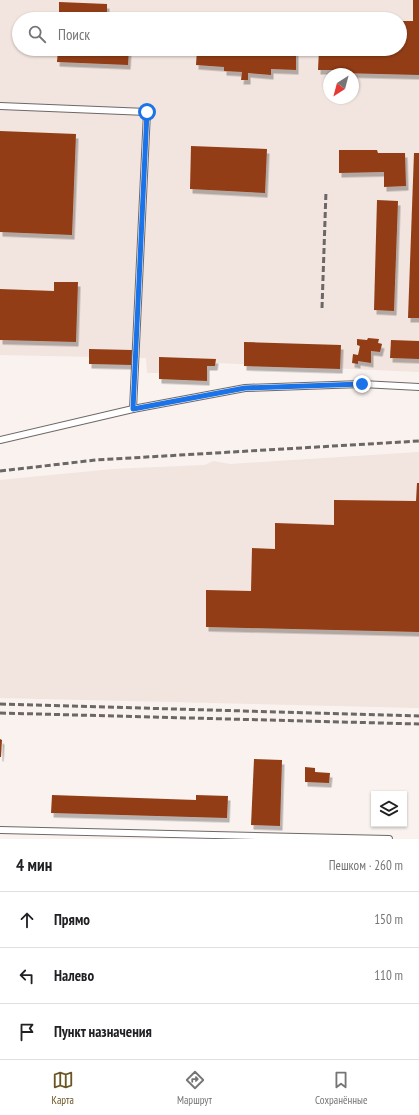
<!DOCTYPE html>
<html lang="ru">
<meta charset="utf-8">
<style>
:root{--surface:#fff;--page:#f2f2f2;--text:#202124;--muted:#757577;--line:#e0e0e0;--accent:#6a5625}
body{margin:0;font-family:"PT Sans Narrow",sans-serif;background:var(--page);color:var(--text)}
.controls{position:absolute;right:12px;bottom:12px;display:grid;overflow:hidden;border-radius:0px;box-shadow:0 1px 3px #0004}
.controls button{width:36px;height:36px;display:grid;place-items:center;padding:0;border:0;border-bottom:1px solid var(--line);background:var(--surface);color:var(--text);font:20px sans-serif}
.compass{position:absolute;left:323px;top:68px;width:36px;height:36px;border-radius:50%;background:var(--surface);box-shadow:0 1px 3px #0004;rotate:216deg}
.stop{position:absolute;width:12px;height:12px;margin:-9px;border:3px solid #1a73e8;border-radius:50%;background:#fff}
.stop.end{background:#1a73e8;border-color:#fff;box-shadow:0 1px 4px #0008}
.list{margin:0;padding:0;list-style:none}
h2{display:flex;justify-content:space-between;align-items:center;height:52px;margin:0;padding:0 16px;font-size:17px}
h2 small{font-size:13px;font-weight:400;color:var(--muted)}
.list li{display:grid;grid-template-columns:26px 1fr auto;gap:12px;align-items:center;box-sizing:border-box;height:56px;padding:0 16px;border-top:1px solid var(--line)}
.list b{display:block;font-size:15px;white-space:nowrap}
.list em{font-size:13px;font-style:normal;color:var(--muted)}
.icon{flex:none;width:22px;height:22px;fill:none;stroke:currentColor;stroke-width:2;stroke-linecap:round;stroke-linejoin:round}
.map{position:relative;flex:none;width:419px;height:839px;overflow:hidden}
.search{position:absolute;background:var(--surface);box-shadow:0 1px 3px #0004;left:12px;right:12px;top:12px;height:44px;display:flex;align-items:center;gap:10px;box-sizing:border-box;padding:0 14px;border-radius:22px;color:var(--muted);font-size:15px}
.sheet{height:220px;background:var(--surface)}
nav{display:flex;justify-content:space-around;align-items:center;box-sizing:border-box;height:56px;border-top:1px solid var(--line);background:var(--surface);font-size:11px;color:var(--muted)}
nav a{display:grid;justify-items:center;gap:2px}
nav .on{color:var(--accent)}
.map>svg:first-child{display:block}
.built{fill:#f2e4de;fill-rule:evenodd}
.building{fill:#923d17;filter:url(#shadow)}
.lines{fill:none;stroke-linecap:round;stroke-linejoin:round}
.service-casing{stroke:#6e6866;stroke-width:8}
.service{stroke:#fff;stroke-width:6}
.rail{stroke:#6b6766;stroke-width:3;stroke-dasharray:6 3;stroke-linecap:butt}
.route{stroke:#1a73e8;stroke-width:5}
</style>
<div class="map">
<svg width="419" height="839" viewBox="0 0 419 839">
<defs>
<filter id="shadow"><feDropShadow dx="2.5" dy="4.5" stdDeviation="0" flood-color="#0004"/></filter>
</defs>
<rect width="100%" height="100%" fill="#f9f2ef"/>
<g class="built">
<path d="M0,0H419V372L196,362V373H147L146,358L0,355ZM19,19H400V49H19ZM329,74H353V98H329Z"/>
<path d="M419,452V708L0,698V480L113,469L205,465L213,461L230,464Z"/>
</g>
<g class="building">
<path d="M413,0H419V75L339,73V70H318L319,49H400V21H413Z"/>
<path d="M59,2L107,4V19H59Z"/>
<path d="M58,49H129L128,65L57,62Z"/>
<path d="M197,49L296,50V70L271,69V75L248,73V80H241L242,72L224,71V67L196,65Z"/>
<path d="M0,131L76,134L72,235L0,232Z"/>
<path d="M191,146L267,149L265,193L190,189Z"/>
<path d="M339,150H377L378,153H405L406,186L384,187V172L339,173Z"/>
<path d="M414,153H419V318H408Z"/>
<path d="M377,200L398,201L394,311L374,310Z"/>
<path d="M54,282H78L76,342L0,340V289L54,291Z"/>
<path d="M368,338L379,339L378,343L382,344L380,352L371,351V363L358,361V364L352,363L353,354L358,355L360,346L357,345V339L367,340Z"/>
<path d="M391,340L419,341V359L390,358Z"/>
<path d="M244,342L341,345L340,369L244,366Z"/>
<path d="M89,349L132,350V365L89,364Z"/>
<path d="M159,357L216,359L215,366H207V381L159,379Z"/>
<path d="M417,483H419V632L206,627V590L251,591L252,548L275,549V523L334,525V500L416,501Z"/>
<path d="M0,739L2,740L1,757H0Z"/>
<path d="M254,759L282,760L280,826L251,825Z"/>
<path d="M305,767L315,768V772L330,773L329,783L305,782Z"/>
<path d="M52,795L196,800V795L228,796L227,818L51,813Z"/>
</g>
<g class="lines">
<defs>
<g id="service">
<path d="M0,106L147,112L133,409"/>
<path d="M0,440L133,409L245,388L362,384L419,387"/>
<path d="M0,830L389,839"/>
</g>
</defs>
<use href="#service" class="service-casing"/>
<use href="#service" class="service"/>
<g class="rail">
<path d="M322,308L326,191"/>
<path d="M0,471L96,460L419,441"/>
<path d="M0,704L419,716"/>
<path d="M0,713L419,724"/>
</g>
</g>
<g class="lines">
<path class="route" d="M147,112L133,409L245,388L362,384"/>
</g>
</svg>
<div class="controls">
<button><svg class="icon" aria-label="layers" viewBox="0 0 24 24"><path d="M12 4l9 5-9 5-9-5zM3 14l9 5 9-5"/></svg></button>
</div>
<svg class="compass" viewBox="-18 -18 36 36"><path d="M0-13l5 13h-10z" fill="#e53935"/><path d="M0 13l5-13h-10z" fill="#757577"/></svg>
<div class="stop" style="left:147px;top:112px"></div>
<div class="stop end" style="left:362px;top:384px"></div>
<div class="search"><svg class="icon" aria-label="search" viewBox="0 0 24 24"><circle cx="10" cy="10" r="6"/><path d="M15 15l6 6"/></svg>Поиск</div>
</div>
<section class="sheet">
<h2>4 мин<small>Пешком · 260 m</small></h2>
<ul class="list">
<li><svg class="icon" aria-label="ahead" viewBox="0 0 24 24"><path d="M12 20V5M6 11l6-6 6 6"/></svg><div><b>Прямо</b></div><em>150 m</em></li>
<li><svg class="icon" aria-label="left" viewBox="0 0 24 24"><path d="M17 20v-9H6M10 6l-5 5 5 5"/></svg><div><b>Налево</b></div><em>110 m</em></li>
<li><svg class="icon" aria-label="arrive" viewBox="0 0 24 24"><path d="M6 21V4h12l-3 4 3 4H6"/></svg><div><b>Пункт назначения</b></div></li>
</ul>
</section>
<nav>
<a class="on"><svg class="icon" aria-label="map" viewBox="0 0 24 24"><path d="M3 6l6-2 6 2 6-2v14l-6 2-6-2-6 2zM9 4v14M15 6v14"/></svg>Карта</a>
<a><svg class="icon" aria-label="directions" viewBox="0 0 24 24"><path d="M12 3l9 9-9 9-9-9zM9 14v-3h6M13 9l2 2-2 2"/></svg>Маршрут</a>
<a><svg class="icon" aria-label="saved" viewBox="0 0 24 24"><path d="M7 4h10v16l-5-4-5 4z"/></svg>Сохранённые</a>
</nav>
